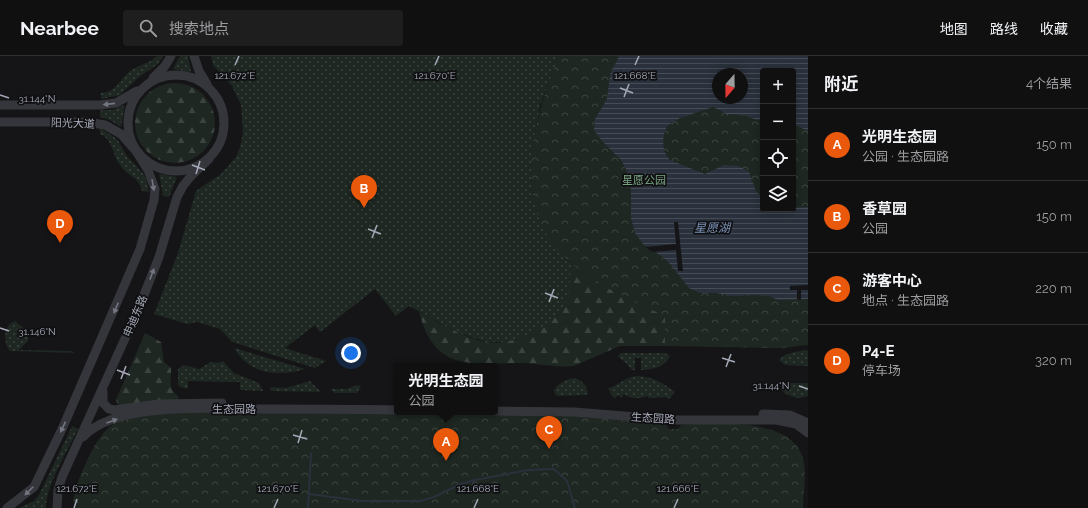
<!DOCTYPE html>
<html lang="zh">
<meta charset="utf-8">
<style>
:root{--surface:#101011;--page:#1e1e1f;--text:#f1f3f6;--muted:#9c9d9f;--line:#303031;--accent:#ea580c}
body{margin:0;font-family:Raleway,"Noto Sans SC",sans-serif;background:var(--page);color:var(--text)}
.controls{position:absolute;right:12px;top:12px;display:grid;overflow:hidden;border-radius:4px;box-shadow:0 2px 10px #0003}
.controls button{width:36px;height:36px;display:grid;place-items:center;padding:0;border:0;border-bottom:1px solid var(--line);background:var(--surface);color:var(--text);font:20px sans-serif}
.compass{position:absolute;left:712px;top:12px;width:36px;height:36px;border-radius:50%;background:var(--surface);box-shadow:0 2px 10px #0003;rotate:200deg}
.you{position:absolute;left:351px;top:297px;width:14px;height:14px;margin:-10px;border:3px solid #fff;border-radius:50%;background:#1a73e8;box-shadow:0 0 0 6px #1a73e833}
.badge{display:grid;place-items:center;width:26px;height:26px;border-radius:50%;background:var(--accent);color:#fff;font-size:13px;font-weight:700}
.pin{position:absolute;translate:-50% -33px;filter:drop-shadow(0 1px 2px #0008)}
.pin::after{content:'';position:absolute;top:21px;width:14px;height:12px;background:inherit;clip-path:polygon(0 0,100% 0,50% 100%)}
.popup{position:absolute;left:394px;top:307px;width:104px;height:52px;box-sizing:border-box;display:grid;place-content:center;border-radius:4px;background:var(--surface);filter:drop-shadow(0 1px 3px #0005);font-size:13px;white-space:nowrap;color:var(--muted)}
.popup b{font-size:15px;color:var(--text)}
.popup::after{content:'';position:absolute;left:50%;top:100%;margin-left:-8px;border:8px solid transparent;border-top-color:var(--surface)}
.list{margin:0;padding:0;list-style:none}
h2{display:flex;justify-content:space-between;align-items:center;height:52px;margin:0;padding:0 16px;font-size:17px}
h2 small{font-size:13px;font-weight:400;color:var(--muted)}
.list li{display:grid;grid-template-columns:26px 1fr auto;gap:12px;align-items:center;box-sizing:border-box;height:72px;padding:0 16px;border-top:1px solid var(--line)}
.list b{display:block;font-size:15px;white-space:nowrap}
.list p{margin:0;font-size:13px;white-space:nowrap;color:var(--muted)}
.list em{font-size:13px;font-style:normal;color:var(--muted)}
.icon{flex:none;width:22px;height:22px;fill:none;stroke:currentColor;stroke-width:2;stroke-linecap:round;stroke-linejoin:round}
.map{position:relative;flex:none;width:808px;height:452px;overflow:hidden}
header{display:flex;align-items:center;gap:24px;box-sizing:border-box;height:56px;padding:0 20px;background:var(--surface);border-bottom:1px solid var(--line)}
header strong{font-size:19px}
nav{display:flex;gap:22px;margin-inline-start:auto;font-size:14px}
.search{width:280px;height:36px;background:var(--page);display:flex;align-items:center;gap:10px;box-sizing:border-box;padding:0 14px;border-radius:4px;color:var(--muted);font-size:15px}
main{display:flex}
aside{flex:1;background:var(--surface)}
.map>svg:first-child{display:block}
.grass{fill:url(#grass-dots)}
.forest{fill:url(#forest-firs)}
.park{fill:url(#park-crowns);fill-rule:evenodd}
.water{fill:url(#water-rules);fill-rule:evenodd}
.pier{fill:#151517}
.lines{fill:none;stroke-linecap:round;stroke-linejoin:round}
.stream{stroke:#2a313c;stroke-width:2}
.tertiary{stroke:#35363c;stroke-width:9}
.oneway{fill:#737580}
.ticks{fill:none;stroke:#a5a9b8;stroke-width:1.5}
.labels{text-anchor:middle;stroke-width:3.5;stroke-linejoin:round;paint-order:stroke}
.street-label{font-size:11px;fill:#a5a9b8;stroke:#101012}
.park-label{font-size:11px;fill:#7aa583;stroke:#101012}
.water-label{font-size:12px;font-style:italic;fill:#7992b7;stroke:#101012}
.ticks-label{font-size:10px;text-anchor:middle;fill:#a5a9b8;stroke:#101012;stroke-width:3.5;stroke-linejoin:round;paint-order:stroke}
</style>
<header>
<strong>Nearbee</strong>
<div class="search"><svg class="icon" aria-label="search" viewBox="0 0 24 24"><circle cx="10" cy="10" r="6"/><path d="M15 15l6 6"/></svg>搜索地点</div>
<nav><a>地图</a><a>路线</a><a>收藏</a></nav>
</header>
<main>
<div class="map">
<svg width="808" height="452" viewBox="0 0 808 452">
<defs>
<pattern id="grass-dots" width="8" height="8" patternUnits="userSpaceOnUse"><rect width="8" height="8" fill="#1e2721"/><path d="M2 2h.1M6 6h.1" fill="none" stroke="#3c443f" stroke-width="1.8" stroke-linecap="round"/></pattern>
<pattern id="forest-firs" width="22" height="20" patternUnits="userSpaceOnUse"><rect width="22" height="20" fill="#1e2721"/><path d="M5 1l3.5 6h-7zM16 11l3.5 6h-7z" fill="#3c443f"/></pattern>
<pattern id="park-crowns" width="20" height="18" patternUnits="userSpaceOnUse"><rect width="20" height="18" fill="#1e2721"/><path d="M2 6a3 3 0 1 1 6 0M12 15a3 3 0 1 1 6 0" fill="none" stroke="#3c443f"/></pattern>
<pattern id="water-rules" width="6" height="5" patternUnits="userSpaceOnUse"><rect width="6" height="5" fill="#2a313c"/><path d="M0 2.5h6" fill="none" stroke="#464c56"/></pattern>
</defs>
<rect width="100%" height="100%" fill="#151517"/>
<g class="grass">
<path d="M157,0H163L158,8L139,21L120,39L101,43V37C117,36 119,24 130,15C138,9 149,8 157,0Z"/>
<path d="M180,0H188L191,16L173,13Z"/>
<path d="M211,0H559L540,50L533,88L531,124L539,161L546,176L567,204L586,218L647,251L665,290L486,286L456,276L409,250L396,260L375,233L320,276L315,269L285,292L326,305L315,312L232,286L220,273L197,266L187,268L154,258L178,197L196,135L221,118L236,101L240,91L243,76L241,49L232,30L213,9Z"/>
<path d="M125,49L121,71L110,64L100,61V54H111Z"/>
<path d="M100,72L117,83L127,100L143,117L147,125L149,136L142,135C138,119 128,121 120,109C112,99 113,83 100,78Z"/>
<path d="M159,118L177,121L169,141L163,140Z"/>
<path d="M15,265L28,276V285L19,294L71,295L75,297L10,295C3,287 3,269 15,265Z"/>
<path d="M234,292L305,313C277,321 249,318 234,292Z"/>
<path d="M804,294L808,295V310L785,309L779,304C784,297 796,296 804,294Z"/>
<path d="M620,297H665L670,300C665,311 652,314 641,314V302H635V314H632L625,306L618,301Z"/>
<path d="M223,305L234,317L259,327L263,335L240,334V326L188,325V333L180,331L178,328V313L184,309L199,313L211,306L219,307Z"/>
<path d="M637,320C653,321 662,326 675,336L669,343L665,341L649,342L647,340C641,343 629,343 624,338L621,342L619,339L615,342L612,340L608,332C619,330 624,321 637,320Z"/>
<path d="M575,322C583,325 586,329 588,337L586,339L558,340L555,338L554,334C559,327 566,323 575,322Z"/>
<path d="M310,325L321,336L271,335L270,331L286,332Z"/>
<path d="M787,327H808V340C798,344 789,341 781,334V331Z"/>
<path d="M358,329L361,330L357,337H335L330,333H347Z"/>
<path d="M72,370L78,373C68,394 46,429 46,452H19L34,445L39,439Z"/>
</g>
<g class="forest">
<circle cx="175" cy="67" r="40"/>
<path d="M571,206L586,218L666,260L665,290H620L574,310C557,312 541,308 525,307C473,307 435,318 419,256C440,267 462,281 485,286C512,292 557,269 567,243C571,232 570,218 571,206Z"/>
<path d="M145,277L161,286L164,306L171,312C172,324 167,332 178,340L179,345L119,352L116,344Z"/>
</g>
<g class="park">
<path d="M559,0H808V289L781,292L665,290V260C633,245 595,229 568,204C508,150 533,64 559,0ZM763,15H793V153H763ZM718,18H742V42H718Z"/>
<path d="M305,356L573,360L665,367L669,373H678L681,369C714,367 794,361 803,403C807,418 803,437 803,452H74C74,448 73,444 74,440C78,422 96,379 112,369C125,361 145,358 160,357Z"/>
</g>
<path class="water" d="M619,0H808V75L793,68V15H763V63L757,64L744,59L727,58L713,51L680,62L667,70C662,80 661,95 670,104L705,118L724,109L739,110L749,116L756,135L763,142V153L808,151V243L778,244L769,240L757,239L731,240L717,237H700L689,232L670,208L663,201L644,189L635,177L631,162V134L626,113L621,104L602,85L594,74L595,63L607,43L610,19ZM718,18H742V42H718Z"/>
<g class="pier">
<path d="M674,166H678L683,215H678L676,194L653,196L645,191L676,188Z"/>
<path d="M808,229V234H801V243L797,244V234H790V230Z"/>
</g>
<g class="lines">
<g class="stream">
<path d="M309,438L362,445H420L434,441L461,428L475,424L528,414L554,413L567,425L575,452"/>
<path d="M308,452L311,397"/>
</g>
<g class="tertiary">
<path d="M194,0L199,15L207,28"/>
<circle cx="176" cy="67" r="48"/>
<path d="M153,22L165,10L171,0"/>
<path d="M0,49H100L116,47L137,35"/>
<path d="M0,66H87L105,69L121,78L136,95L148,114L155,133L154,144L140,193L63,371L34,431L7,452"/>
<path d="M103,336V347L109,353L114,354L159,348L222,347"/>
<path d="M495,355L574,356L674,364H776L796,368L808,377"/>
<path d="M763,358L790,359L808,367"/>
<path d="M83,381C116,344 222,353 269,353C312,353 354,353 397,354"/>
<path d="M57,452L58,434L62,421L138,254L159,201L177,141L183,130L191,120L209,103"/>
</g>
</g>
<defs><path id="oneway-solid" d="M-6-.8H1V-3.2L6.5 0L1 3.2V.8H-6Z"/></defs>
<g class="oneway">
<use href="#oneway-solid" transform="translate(109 48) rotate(174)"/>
<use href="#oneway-solid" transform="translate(153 129) rotate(80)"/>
<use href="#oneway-solid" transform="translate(152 218) rotate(-69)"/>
<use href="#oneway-solid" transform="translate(116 252) rotate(112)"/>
<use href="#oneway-solid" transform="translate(112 365) rotate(-20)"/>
<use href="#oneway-solid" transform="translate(63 371) rotate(115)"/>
<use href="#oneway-solid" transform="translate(29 435) rotate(135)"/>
</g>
<path class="ticks" d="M235,9L239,0M435,9L439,0M635,9L639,0M620,32L633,37M0,39L9,42M624,41L629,28M192,109L205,114M196,118L200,105M368,173L381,178M372,182L377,169M545,237L558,242M549,246L554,233M0,272L9,275M722,302L735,306M726,311L731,298M117,314L130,319M121,323L126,310M799,330L808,333M293,379L307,383M298,387L302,374M74,452L77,443M274,452L278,443M474,452L478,443M674,452L678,443"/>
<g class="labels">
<g class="street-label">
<text transform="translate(73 67) rotate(2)" y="4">阳光大道</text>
<text transform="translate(135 260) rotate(-67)" y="4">申迪东路</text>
<text x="234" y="357">生态园路</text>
<text transform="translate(653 362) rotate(4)" y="4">生态园路</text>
</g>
<g class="park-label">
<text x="644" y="128">星愿公园</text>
</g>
<g class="water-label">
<text x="712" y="176">星愿湖</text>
</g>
</g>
<g class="ticks-label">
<text x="235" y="23">121.672°E</text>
<text x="435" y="23">121.670°E</text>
<text x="635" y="23">121.668°E</text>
<text x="37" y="46">31.144°N</text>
<text x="37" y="279">31.146°N</text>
<text x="771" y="333">31.144°N</text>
<text x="77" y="436">121.672°E</text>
<text x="278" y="436">121.670°E</text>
<text x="478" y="436">121.668°E</text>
<text x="678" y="436">121.666°E</text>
</g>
</svg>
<div class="controls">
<button>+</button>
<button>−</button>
<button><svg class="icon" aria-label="locate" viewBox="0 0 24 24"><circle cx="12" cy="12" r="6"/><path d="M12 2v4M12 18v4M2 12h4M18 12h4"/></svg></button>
<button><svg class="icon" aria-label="layers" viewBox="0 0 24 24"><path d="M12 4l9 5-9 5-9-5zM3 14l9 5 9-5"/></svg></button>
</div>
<svg class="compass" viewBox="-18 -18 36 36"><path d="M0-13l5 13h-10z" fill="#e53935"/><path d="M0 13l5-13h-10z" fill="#9c9d9f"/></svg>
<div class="you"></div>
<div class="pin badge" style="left:446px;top:405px">A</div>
<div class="popup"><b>光明生态园</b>公园</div>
<div class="pin badge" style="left:364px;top:152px">B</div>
<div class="pin badge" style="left:549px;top:393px">C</div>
<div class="pin badge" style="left:60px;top:187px">D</div>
</div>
<aside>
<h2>附近<small>4个结果</small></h2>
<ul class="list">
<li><span class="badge">A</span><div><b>光明生态园</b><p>公园 · 生态园路</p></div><em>150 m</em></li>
<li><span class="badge">B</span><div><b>香草园</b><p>公园</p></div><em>150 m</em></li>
<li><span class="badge">C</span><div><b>游客中心</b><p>地点 · 生态园路</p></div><em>220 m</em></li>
<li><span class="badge">D</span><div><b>P4-E</b><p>停车场</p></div><em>320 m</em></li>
</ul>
</aside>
</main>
